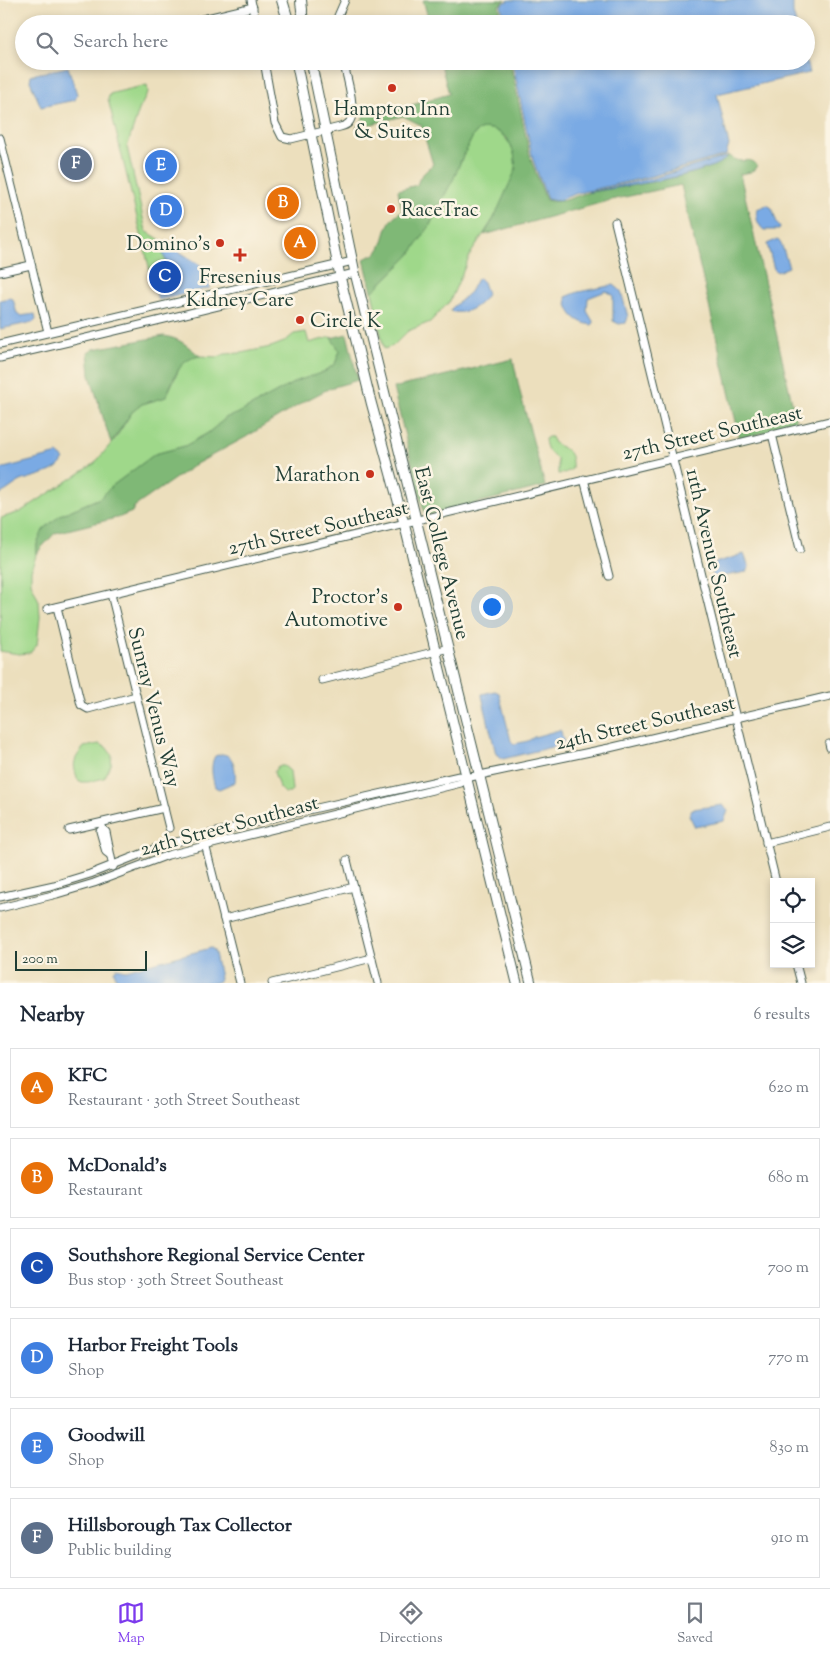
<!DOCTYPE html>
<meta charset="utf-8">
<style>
:root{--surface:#fff;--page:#f6f6f7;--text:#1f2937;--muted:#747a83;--line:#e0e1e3;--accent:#7c3aed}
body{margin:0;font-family:"Sorts Mill Goudy",serif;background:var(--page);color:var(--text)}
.controls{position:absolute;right:15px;bottom:15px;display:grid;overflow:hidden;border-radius:0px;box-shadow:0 2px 8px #0003}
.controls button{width:45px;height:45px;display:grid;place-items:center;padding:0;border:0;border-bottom:1px solid var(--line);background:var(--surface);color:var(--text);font:25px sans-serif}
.scale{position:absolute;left:15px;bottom:12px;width:132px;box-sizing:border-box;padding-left:5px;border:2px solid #1f3d34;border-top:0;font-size:14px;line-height:18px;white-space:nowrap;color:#1f3d34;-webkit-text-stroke:4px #fcf5e5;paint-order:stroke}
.you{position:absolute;left:491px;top:606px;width:18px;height:18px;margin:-12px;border:4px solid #fff;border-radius:50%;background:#1a73e8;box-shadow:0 0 0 8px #1a73e833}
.badge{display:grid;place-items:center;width:32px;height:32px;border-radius:50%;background:var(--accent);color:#fff;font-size:16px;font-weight:700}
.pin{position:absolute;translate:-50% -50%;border:2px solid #fff;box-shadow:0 1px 5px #0006}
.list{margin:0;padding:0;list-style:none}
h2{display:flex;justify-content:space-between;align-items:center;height:65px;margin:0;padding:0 20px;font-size:21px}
h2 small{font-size:16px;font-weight:400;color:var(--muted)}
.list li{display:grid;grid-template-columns:32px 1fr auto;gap:15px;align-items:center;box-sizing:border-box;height:80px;margin:0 10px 10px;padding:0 10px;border:1px solid var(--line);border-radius:0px}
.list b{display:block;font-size:19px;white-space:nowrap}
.list p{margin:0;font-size:16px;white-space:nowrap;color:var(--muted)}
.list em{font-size:16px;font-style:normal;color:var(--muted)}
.icon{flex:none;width:28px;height:28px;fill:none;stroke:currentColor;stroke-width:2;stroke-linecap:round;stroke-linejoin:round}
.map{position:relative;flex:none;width:830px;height:983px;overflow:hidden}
.search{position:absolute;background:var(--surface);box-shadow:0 2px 8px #0003;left:15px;right:15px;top:15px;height:55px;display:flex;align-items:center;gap:12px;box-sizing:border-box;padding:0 18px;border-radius:28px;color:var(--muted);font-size:19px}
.sheet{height:605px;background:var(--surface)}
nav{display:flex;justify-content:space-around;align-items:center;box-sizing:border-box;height:70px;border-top:1px solid var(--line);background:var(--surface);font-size:14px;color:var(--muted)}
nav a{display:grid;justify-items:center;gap:2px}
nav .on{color:var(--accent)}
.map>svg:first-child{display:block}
.green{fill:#9fd88a;stroke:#5f8a5f}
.forest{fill:#7fb876;stroke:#4f7a55}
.water{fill:#7aaae4;stroke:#4c748c}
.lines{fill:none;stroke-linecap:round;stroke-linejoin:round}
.minor-casing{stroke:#3e5549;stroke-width:9}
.major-casing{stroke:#3e5549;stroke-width:11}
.highway-casing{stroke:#3e5549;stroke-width:12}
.minor{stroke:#fff;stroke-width:7}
.major{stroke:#fff;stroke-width:9}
.highway{stroke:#fff;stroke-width:10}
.poi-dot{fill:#c8321e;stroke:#fcf5e5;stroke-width:2}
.labels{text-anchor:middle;stroke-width:5;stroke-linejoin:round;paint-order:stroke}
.poi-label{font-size:20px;fill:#1f3d34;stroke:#fcf5e5;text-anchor:end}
.street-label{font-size:20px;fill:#1f3d34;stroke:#fcf5e5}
</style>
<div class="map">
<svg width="830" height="983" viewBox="0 0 830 983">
<rect width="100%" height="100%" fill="#fcf5e5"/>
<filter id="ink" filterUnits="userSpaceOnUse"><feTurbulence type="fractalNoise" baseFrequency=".02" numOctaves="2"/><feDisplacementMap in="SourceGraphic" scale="10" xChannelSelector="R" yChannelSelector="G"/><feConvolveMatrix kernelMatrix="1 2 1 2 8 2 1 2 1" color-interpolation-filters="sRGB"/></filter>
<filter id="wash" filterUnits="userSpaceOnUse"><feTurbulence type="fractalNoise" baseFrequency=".0096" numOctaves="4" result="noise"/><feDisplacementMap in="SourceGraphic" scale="20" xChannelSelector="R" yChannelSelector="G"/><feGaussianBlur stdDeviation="1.12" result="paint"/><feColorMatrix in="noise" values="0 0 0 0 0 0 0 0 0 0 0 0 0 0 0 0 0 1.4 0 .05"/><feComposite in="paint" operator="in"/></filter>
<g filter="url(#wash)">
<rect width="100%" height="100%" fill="#ecdfbd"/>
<g class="green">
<path d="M147,85L148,92L139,110L127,147L146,231L172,247L164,254L167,264L161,274L152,279L108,99L110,94L113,93Z"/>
<path d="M486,128L495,130L501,133L511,145L516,159V169L511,183L494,218L471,253L450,301L430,322L408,331L393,346L384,349L372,292L409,256L429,227L473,136L477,131Z"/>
<path d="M306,332L309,343L331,337L340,351L335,364L324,372L297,381L237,414L227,417L208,433L185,446L155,454L112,486L100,498L60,515L37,544L36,556L31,570V583L39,601L40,617L37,645L31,652L28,653L19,654L0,651L1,518L20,512L94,464L115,439L132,412L142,404L166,397L181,365L190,358L200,356L218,357L225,354L241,353L271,347L284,342L294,334Z"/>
<path d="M548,437H552L553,442C566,451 573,449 572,469C567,472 564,474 558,474V465L557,459C549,453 546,449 545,439Z"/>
<path d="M99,744L106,747L112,755L111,765L104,778L88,782H82L78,780C72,764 73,760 84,747Z"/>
<path d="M278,766H284L290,771L292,790L290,793H285L279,787L274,772Z"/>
</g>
<g class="forest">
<path d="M423,0H506L499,5L503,24H430Z"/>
<path d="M440,61H510L531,160L546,200C563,205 574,195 591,192C617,187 716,176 728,155C731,157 734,159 737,160C746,163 749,156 758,166L751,172L740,174L797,424L740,439L681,185L611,200L484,235L494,218L516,169L514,153L507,138L495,130L486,128L477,131L473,136L462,158L454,178L442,200L429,227L409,256L372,292L364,259C367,257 372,256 375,254C388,244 381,221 402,211L398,190L417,185L420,177L433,164L421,125L403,116L356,128L363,119V114L395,110L449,94Z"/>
<path d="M347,334L358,380L330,388L305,401L246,437L196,464L134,507L132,512L120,517L55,533L40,549L36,556L37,544L43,530L60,515L100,498L112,486L155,454L185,446L208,433L227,417L237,414L297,381L324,372L335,364L340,351L331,338Z"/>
<path d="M164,336C182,339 187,346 200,356C178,359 174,379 166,397L142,404L132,412L111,443L90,375L88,352L94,349Z"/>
<path d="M513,359L520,392L545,486L425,516L393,388Z"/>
</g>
<g class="water">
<path d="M509,0H793V13L796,24H505L501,5Z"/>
<path d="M512,61H806L809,73L717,94L729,145L726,155L653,176L578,193L556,201L547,199L533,160Z"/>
<path d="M68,67L77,94L75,100L41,107L30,81L31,75Z"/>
<path d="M728,156C716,175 614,188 588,192L654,178Z"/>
<path d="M767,205L772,208L777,223L780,228L779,230H764C758,226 755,216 757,209Z"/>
<path d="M778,239L781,243L789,267L777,272L774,269L767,244Z"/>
<path d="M172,247L205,268L210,288L158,300L152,279L161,274L167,264L163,254Z"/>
<path d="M479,278L483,282L487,294C481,306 464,316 451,311V309L470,292L477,279Z"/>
<path d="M614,285L621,291L628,317L626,323L619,324L613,321V295L606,291L588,298L587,311L594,323L592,325C577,323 567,314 566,297L578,292Z"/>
<path d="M9,298L13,299L17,314L20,316L35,314L36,320L34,322L0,329V300Z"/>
<path d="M58,454L64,459C57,474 36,475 21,481C14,484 8,491 0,494V469Z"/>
<path d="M744,554L749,567L746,572L714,578L711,569L715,563Z"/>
<path d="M495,691L499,693L511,741L514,744L528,741L534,737L559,730L561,731L564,744L503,759L496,754L482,696V694Z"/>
<path d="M221,754C235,754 236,771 235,782L219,789L215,787C212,778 210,764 215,756Z"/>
<path d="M723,805L728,811L724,821L695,827L689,815L692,809Z"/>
<path d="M211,948L213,949L215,953L220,978L219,981L214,983H118L114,971L116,968L126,970Z"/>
</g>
</g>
<g filter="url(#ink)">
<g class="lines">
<defs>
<g id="minor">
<path d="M251,0L256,24"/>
<path d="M182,24L253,7"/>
<path d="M337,24L338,16L345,0"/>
<path d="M264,61L275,123L282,137L291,139L340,127C344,126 348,125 350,121C357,110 346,74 343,61"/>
<path d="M0,138L48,332"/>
<path d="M615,222L776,882"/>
<path d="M0,272L31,265"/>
<path d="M0,344L353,261"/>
<path d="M0,358C119,331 237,301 355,273"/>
<path d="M772,434L800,549"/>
<path d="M584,479L609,576"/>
<path d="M111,594L169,828"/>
<path d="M57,607L81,705L88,709L136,696"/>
<path d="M47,609L830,421"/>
<path d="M322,680L449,648"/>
<path d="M829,744L830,748"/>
<path d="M101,823L103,829L106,832L113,867"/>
<path d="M103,829L100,831L106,852L110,855"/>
<path d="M69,830L164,808"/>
<path d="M203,836L240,983"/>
<path d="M766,843L830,827"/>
<path d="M347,860L378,983"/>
<path d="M0,897L54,885L90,874L164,845L286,815L459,776L466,778L480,775L609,748L830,696"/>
<path d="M0,908L57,894L94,883L168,855L461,783L466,778"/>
<path d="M224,919L354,887"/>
<path d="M796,964L801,983"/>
<path d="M272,983L372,958"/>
</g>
<g id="major">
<path d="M301,4L304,24"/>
<path d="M296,61L340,276L371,402L404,523L517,983"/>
<path d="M311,61L355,273L531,983"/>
</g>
<g id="highway">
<path d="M282,0L287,17"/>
<path d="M301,0L302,10"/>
</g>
</defs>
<use href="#minor" class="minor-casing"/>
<use href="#major" class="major-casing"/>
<use href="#highway" class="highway-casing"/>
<use href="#minor" class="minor"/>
<use href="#major" class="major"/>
<use href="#highway" class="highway"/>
</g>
</g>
<g class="poi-dot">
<circle cx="392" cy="88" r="5"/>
<circle cx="391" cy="209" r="5"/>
<circle cx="220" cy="243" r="5"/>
<path d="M237.5 247.5h5v5h5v5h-5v5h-5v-5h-5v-5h5z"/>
<circle cx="300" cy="320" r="5"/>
<circle cx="370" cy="474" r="5"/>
<circle cx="398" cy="607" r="5"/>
</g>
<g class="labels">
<g class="poi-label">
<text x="392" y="115" text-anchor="middle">Hampton Inn<tspan x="392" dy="23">&amp; Suites</tspan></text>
<text x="401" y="216" text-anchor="start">RaceTrac</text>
<text x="210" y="250">Domino's</text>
<text x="240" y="283" text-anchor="middle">Fresenius<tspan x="240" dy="23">Kidney Care</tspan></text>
<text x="310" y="327" text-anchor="start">Circle K</text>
<text x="360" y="481">Marathon</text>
<text x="388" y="603">Proctor's<tspan x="388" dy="23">Automotive</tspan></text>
</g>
<g class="street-label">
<text transform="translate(712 432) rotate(-13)" y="7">27th Street Southeast</text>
<text transform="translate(318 527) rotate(-13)" y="7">27th Street Southeast</text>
<text transform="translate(443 553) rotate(76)" y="7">East College Avenue</text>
<text transform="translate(715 563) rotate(77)" y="7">11th Avenue Southeast</text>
<text transform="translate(155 707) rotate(76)" y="7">Sunray Venus Way</text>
<text transform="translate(645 722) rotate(-13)" y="7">24th Street Southeast</text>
<text transform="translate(229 825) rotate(-15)" y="7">24th Street Southeast</text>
</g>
</g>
</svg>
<div class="controls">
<button><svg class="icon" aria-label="locate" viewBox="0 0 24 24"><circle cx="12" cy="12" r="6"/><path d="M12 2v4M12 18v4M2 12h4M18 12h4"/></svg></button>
<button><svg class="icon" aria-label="layers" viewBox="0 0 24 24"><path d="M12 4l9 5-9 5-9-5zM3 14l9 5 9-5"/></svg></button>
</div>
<div class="scale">200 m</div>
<div class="you"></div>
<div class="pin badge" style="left:300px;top:243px;background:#e8710a">A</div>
<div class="pin badge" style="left:283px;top:203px;background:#e8710a">B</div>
<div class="pin badge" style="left:165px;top:277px;background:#1a4fb4">C</div>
<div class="pin badge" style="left:166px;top:211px;background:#3f7fe0">D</div>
<div class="pin badge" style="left:161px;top:166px;background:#3f7fe0">E</div>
<div class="pin badge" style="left:76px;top:164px;background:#5c6f8a">F</div>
<div class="search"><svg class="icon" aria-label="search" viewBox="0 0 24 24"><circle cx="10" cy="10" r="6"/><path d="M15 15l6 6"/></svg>Search here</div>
</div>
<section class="sheet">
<h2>Nearby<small>6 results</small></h2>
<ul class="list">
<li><span class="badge" style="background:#e8710a">A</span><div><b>KFC</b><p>Restaurant · 30th Street Southeast</p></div><em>620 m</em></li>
<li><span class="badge" style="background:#e8710a">B</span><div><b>McDonald's</b><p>Restaurant</p></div><em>680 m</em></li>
<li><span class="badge" style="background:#1a4fb4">C</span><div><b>Southshore Regional Service Center</b><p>Bus stop · 30th Street Southeast</p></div><em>700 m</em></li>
<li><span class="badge" style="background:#3f7fe0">D</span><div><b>Harbor Freight Tools</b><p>Shop</p></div><em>770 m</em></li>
<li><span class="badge" style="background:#3f7fe0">E</span><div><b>Goodwill</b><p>Shop</p></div><em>830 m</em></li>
<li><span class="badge" style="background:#5c6f8a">F</span><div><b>Hillsborough Tax Collector</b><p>Public building</p></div><em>910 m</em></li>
</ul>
</section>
<nav>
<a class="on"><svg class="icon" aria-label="map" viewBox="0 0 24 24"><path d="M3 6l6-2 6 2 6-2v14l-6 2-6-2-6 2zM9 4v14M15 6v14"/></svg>Map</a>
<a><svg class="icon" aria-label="directions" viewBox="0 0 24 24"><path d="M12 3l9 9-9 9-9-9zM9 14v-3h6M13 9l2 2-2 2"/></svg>Directions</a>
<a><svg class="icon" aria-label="saved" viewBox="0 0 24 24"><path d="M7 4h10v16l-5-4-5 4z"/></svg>Saved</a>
</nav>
